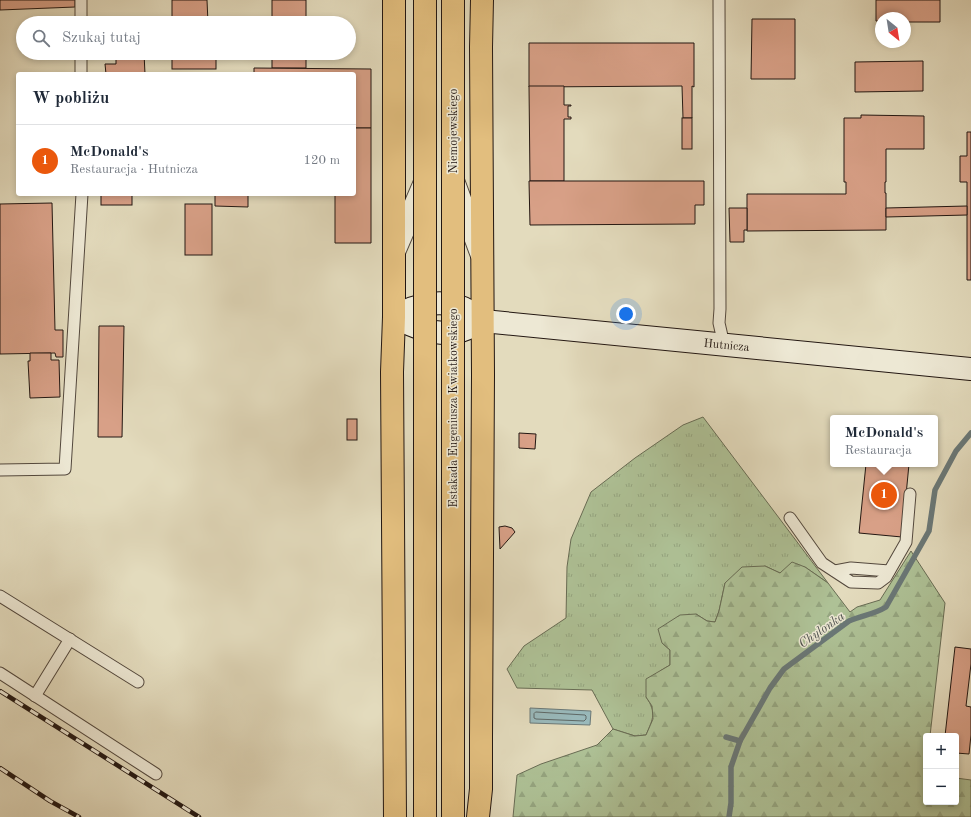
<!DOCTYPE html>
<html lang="pl">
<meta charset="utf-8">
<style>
:root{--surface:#fff;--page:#f2f2f3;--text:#1f2937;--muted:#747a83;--line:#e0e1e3;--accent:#ea580c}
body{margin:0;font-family:"Old Standard TT",serif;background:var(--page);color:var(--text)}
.controls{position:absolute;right:12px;bottom:12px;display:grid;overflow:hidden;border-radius:4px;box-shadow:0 2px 6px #0003}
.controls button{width:36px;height:36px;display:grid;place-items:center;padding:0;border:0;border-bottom:1px solid var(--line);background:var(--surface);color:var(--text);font:20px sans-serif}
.compass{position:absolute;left:875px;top:12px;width:36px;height:36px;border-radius:50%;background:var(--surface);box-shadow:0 2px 6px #0003;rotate:150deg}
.you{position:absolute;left:626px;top:314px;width:14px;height:14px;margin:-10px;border:3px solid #fff;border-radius:50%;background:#1a73e8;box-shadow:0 0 0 6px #1a73e833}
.badge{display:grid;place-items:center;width:26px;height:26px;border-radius:50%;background:var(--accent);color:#fff;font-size:13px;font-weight:700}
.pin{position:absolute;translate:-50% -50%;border:2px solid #fff;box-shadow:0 1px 4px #0006}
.popup{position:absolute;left:830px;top:415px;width:108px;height:52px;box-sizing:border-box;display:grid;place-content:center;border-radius:4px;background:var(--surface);filter:drop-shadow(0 1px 3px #0005);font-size:13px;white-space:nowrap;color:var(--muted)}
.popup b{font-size:15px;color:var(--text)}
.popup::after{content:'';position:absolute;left:50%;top:100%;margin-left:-8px;border:8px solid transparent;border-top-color:var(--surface)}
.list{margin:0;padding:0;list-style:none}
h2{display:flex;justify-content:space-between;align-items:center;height:52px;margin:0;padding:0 16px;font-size:17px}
h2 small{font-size:13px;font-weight:400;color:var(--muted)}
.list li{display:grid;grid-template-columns:26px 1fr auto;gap:12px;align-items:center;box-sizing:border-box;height:72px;padding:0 16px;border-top:1px solid var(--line)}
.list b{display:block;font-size:15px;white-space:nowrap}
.list p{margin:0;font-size:13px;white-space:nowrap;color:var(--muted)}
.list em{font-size:13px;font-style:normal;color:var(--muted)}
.icon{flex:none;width:22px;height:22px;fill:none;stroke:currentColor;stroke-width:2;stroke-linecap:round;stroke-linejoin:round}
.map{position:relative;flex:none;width:971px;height:817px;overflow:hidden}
.search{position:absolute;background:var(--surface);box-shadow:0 2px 6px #0003;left:16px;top:16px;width:340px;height:44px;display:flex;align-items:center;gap:10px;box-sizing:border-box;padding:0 14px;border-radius:22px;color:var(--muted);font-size:15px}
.panel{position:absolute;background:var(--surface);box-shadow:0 2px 6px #0003;left:16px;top:72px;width:340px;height:124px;border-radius:4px}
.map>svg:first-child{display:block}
.grass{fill:url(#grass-tufts);stroke:#686c54}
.forest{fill:url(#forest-firs);stroke:#686c54}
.water{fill:#99b9bb;stroke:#6a7877}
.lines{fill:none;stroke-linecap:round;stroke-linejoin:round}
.shore{stroke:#5e6866;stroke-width:1}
.stream{stroke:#6a7877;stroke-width:5.5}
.building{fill:#d8a087;stroke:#231712}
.service-casing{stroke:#53483d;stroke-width:13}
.minor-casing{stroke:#53483d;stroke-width:23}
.secondary-casing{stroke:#231712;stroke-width:24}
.trunk-casing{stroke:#231712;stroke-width:24}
.service{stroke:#ede8d4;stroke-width:11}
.minor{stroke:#ede8d4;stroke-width:21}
.secondary{stroke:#ede8d4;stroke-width:22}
.trunk{stroke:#e2be7e;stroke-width:22}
.rail-casing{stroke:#231712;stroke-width:4.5}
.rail{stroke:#ede8d4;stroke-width:3;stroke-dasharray:9;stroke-linecap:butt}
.trunk-bridge-casing{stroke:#231712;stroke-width:24;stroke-linecap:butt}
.trunk-bridge{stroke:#e2be7e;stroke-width:22}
.labels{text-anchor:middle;stroke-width:3;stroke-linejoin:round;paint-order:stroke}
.street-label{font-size:12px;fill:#231712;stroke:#ede8d4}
.water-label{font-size:13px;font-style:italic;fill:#4c504d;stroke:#ede8d4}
</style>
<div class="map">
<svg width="971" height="817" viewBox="0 0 971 817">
<defs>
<pattern id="grass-tufts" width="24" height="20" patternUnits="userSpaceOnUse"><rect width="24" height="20" fill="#aec196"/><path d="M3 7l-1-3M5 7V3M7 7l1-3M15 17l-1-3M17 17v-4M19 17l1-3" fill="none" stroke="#95a580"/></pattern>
<pattern id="forest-firs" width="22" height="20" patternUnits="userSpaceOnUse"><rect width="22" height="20" fill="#aec196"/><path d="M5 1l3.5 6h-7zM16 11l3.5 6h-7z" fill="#95a580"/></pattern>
</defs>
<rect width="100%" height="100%" fill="#e3dbbd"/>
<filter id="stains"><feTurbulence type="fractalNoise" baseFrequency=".005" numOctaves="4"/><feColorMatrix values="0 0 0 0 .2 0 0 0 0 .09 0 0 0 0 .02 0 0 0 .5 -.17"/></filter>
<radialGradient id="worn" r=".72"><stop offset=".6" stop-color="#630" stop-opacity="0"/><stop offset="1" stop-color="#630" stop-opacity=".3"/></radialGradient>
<path class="grass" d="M703,417L828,583L805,567L780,573L765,566L725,583L719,611L715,622L707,621L696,614L662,643L670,650V665L660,671L646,697C657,712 653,719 646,735L635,736L613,729L592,690L517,688L507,669L524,646L566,618L567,567L571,539L591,492L635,458L683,425Z"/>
<path class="forest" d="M911,551L945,603L930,736H926V802H956V778L971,780V817H513L517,775L541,764L597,745L613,729L635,736L646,735L653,719L652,706L646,697V679L670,665V650L662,643L658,629L680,615L696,614L707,621L715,622L719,611L725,583L742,567L765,566L780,573L792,562L805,567L828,583L850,612L857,607L880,600Z"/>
<path class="water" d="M530,708L591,711L590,725L530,723Z"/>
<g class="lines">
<path class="shore" d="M536,712L585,715L586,716V719L584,721L536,719L534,718V714Z"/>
<g class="stream">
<path d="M726,737L740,741"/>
<path d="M729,817L731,803V767L740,741L770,688L784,669L849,621C862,615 873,615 886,607L929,531L935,490L956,451L971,433"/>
</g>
</g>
<g class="building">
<path d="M0,0H75V7L0,10Z"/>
<path d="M172,0H207L208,23H172Z"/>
<rect x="272" y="0" width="34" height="23"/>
<path d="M876,0H940V22H905V18H881V21H876Z"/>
<path d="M752,19H795V79H751Z"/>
<path d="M529,43H694V87L692,86V118H683L682,86L529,87Z"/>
<path d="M116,53H144L145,74H106L105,64H116Z"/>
<rect x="172" y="53" width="44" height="16"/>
<rect x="272" y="53" width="34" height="15"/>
<path d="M923,61V91L855,92V62Z"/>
<path d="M254,68L371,69V128H354V74H254Z"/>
<path d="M529,86H564V105H571V106H568V117H571V119H564V181H530Z"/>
<path d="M861,115L924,116V149H886V182H885V193H886V230L747,231V194H846V182H844V118H861Z"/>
<rect x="682" y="118" width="10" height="31"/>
<path d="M354,128H371V243H335V194H354Z"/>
<path d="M967,132H971V280H967V182H960V156H967Z"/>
<path d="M529,181H704V205H695V224L530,225Z"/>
<rect x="101" y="194" width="31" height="11"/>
<path d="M215,194H248V207L215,206Z"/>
<path d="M52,203L55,330H63V357H56L55,353L0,354V204Z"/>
<rect x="185" y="204" width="27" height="51"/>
<path d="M967,206V215L886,217V208Z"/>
<path d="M729,208H747V230H744V242H730Z"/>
<path d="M99,326H124L122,437H98Z"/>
<path d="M30,353H51V360H59L60,397L30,398L28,361H30Z"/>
<rect x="347" y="419" width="10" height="21"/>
<path d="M519,433L536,434L535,449L519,448Z"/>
<path d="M866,464H909L902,537L859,533Z"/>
<path d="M505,526L512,528L515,532L500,549L499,527Z"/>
<path d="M955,647L971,649V664L966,706L971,707V735L969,754L956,753V736H945Z"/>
</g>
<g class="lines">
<defs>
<g id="service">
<path d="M81,0V23"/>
<path d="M719,0L720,309L719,323L724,345"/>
<path d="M81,53V74"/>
<path d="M0,470L65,469L82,194"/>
<path d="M790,518L822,563L851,582L878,583L886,577L906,542L910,494"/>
<path d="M835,571L851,568L889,571"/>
<path d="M0,596L138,682"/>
<path d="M0,673L156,774"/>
<path d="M35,696L70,639"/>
</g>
<g id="minor">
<path d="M454,182L481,254"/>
<path d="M394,253L425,181"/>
</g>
<g id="secondary">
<path id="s1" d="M394,317C414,327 434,336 457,332C466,330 475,325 483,321L971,369"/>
<path d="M394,317C417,303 447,297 471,312C475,314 479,318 483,321"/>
</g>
<g id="trunk">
<path d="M394,0V317L392,372L395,817"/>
<path d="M478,817L481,789V737L483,375L481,47L482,0"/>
</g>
</defs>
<use href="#service" class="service-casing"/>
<use href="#minor" class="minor-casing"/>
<use href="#secondary" class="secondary-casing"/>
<use href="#trunk" class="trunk-casing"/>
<use href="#service" class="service"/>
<use href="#minor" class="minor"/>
<use href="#secondary" class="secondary"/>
<use href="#trunk" class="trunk"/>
<defs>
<g id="rail">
<path d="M0,691L199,817"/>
<path d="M0,768L50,801L79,817"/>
</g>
</defs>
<use href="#rail" class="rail-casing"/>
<use href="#rail" class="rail"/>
<defs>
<g id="trunk-bridge">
<path d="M425,0V817"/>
<path d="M453,817V0"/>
</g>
</defs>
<use href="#trunk-bridge" class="trunk-bridge-casing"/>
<use href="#trunk-bridge" class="trunk-bridge"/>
</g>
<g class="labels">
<g class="street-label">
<text transform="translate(453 131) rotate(-90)" y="4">Niemojewskiego</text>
<text dy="4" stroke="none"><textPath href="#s1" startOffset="339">Hutnicza</textPath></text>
<text transform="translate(453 408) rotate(-90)" y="4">Estakada Eugeniusza Kwiatkowskiego</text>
</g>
<g class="water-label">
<text transform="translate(821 629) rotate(-35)" y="5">Chylonka</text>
</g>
</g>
<rect width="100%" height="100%" filter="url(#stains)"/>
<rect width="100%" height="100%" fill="url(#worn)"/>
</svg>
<div class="controls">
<button>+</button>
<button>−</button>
</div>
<svg class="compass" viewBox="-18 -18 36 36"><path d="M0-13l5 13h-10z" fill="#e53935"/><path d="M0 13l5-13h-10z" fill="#747a83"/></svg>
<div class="you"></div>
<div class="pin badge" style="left:884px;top:495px">1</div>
<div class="popup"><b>McDonald's</b>Restauracja</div>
<div class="search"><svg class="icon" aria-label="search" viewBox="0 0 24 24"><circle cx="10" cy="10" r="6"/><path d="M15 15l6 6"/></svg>Szukaj tutaj</div>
<section class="panel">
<h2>W pobliżu<small></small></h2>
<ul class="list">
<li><span class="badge">1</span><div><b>McDonald's</b><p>Restauracja · Hutnicza</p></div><em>120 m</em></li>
</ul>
</section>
</div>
